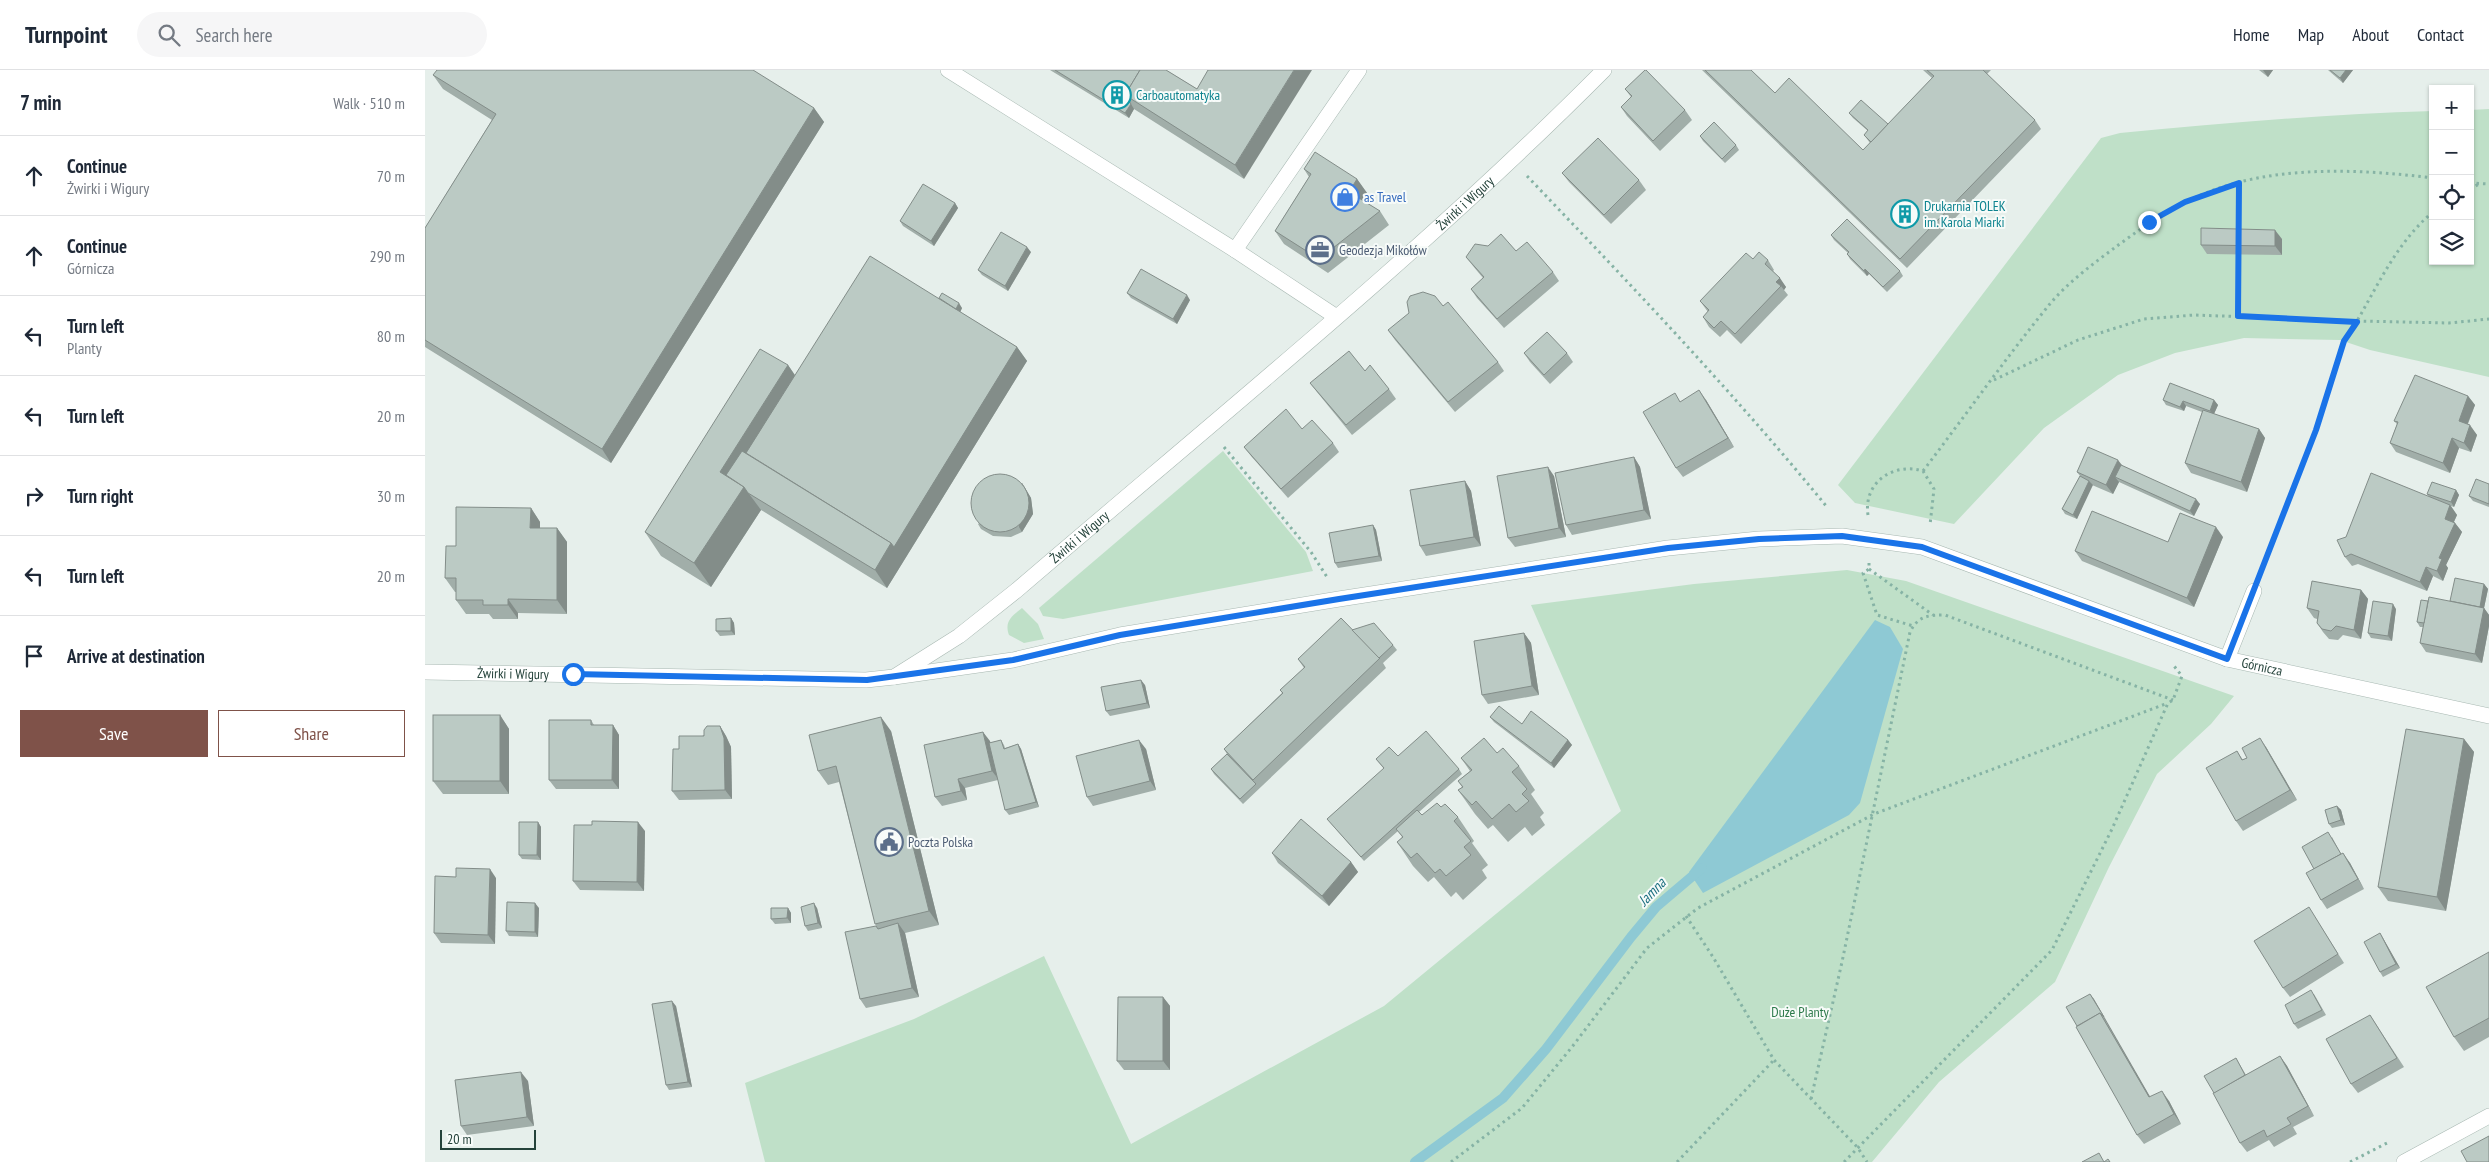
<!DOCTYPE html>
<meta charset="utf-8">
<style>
:root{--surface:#fff;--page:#f6f6f7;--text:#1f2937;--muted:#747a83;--line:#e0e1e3;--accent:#7f5249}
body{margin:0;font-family:"PT Sans Narrow",sans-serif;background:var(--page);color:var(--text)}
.controls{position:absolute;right:15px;top:15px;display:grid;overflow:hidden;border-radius:0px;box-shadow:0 1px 4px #0004}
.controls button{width:45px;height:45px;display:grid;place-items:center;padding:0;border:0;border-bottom:1px solid var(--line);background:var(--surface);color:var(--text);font:25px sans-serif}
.scale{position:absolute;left:15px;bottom:12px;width:96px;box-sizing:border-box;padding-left:5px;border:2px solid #24423a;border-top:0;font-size:14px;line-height:18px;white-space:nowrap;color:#24423a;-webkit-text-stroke:4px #f7fbf9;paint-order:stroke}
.stop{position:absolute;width:15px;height:15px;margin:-11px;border:4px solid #1a73e8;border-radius:50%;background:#fff}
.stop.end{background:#1a73e8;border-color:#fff;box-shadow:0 1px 5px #0008}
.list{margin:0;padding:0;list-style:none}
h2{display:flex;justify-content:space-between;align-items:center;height:65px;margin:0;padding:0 20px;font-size:21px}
h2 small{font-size:16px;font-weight:400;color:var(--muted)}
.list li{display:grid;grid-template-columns:32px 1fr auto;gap:15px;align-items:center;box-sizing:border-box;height:80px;padding:0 20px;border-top:1px solid var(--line)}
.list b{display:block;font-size:19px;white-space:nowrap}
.list p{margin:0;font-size:16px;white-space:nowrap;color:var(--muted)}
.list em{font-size:16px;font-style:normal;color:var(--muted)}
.actions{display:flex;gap:10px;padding:15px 20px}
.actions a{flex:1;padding:11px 0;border:1px solid var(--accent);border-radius:0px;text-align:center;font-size:18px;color:var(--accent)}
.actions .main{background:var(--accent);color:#fff}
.icon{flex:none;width:28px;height:28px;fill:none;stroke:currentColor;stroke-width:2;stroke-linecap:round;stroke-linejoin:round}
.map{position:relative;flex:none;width:2064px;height:1092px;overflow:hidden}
header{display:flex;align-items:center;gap:30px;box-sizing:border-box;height:70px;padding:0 25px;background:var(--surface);border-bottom:1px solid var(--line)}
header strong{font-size:24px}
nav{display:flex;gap:28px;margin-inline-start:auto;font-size:18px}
.search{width:350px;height:45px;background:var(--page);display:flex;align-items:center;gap:12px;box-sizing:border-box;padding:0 18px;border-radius:28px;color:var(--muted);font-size:19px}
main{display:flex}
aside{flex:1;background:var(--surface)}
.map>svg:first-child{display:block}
.green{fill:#bfe0c8}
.water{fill:#8ec9d4}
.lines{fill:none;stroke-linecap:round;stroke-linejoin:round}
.stream{stroke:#8ec9d4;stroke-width:10}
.minor-casing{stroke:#a8b8b2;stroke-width:16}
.path{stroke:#86b3a5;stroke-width:3;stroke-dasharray:2.5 4;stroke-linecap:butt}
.minor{stroke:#fff;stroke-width:15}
.wall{fill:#a1aea9}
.shaded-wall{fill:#838d89}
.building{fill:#bbcac4;stroke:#838d89}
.route{stroke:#1a73e8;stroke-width:6}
.labels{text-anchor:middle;stroke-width:4;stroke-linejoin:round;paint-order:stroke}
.culture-label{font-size:14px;fill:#0d838f;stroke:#f7fbf9;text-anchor:start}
.shop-label{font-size:14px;fill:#366cbe;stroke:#f7fbf9;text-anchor:start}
.street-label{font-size:14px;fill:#24423a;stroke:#f7fbf9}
.service-label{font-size:14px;fill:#4e5e75;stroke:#f7fbf9;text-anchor:start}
.park-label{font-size:14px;fill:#2d7a4b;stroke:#f7fbf9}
.water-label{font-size:15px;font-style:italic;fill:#1c6f80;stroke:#f7fbf9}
</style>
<header>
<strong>Turnpoint</strong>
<div class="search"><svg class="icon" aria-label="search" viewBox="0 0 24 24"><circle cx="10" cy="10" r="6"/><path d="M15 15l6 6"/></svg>Search here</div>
<nav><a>Home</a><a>Map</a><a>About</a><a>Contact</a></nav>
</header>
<main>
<aside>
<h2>7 min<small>Walk · 510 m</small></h2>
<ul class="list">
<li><svg class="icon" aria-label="ahead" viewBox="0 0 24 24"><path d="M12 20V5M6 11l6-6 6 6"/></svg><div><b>Continue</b><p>Żwirki i Wigury</p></div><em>70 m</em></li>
<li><svg class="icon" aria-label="ahead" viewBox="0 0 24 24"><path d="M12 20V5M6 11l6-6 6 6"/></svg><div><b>Continue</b><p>Górnicza</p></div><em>290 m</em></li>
<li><svg class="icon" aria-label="left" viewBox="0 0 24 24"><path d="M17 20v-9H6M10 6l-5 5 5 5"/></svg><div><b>Turn left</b><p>Planty</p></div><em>80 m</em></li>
<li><svg class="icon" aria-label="left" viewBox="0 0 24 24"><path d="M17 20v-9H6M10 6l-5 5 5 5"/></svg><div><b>Turn left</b></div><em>20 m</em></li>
<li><svg class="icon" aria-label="right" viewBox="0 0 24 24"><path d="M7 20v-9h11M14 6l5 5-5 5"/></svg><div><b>Turn right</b></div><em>30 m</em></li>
<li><svg class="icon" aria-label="left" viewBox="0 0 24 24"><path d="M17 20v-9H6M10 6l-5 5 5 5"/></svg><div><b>Turn left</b></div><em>20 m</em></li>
<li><svg class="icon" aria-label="arrive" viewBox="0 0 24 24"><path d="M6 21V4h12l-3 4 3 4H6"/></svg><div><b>Arrive at destination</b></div></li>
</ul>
<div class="actions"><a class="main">Save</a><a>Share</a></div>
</aside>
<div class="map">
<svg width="2064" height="1092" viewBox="0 0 2064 1092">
<rect width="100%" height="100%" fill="#e6efeb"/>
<g class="green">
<path d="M2064,39V307L1945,280L1915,270L1819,268L1750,283L1693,305L1619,358L1529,454L1430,433L1413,415L1676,68L1695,63C1799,53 1903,44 2008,41V191H2045V40Z"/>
<path d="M798,381L881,482L888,501L638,549L618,546L614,538Z"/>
<path d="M1422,500L1481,511L1809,626L1786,654L1732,704L1684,797L1630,912L1514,1012L1447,1092H340L320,1013L489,949L619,886L706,1074L959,936L1196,741L1106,535L1269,514Z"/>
<path d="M597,538L613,554L619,569L599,573L584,565C579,551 587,546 597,538Z"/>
</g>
<path class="water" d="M1450,550L1465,557L1478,579L1435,733L1424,745L1278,823L1264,802Z"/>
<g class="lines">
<path class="stream" d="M990,1092L1078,1028L1121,979L1206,867L1231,837L1277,798"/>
<defs>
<g id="minor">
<path d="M523,0L810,180L910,246"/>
<path d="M810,180L934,0"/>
<path d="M1802,589L1829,521"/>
<path id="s1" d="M0,602L441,610L469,607L534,566L592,520C790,350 995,185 1179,0"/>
<path id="s2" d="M469,607L588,590L695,565L914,529L1243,478L1334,469L1417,466L1497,477L1802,589L2064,646"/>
<path d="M1979,1092L2064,1046"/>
</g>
</defs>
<use href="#minor" class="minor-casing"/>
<g class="path">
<path d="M1102,106C1205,214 1308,322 1402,437"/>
<path d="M2045,113L2064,114"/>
<path d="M2045,119L2054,114"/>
<path d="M1814,163V113"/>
<path d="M1813,246L1814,182"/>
<path d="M1569,310L1653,270L1719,249L1769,245L1932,251C1954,213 1973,171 2008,142"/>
<path d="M799,377L886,482L902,507"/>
<path d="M1498,401C1540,346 1580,289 1624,235C1642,213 1669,193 1692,176C1714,160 1735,145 1759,133C1833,94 1927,98 2008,108"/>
<path d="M1443,445C1438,412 1469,392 1498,401L1509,419L1505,455"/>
<path d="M1444,493V499L1438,503L1452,545L1488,556"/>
<path d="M1444,499L1508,545"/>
<path d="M1837,499L1891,360L1919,271L1932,251L2024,253L2064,249"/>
<path d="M1261,846L1288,887L1349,990L1433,1078L1442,1092"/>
<path d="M1386,1029L1417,892L1485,562C1493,546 1503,545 1520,545L1748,630"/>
<path d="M1026,1092L1097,1038L1147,977L1222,878L1273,838L1449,744L1743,633"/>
<path d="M1252,1092L1349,990"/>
<path d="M1419,1092L1627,880L1687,759L1743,633L1748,630L1757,606L1749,596"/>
<path d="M1925,1092L1962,1073"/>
</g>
<use href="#minor" class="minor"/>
</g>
<g class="wall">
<path d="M625,0H741L772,19L819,109L709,39L704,48Z"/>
<path d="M1277,0H1326L1350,23L1438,80L1445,73L1439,65L1443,61L1428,48L1424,43L1463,54L1507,8L1498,0H1566L1562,4L1610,50L1616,59L1482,198Z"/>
<path d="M1834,0H1848L1843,7Z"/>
<path d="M1903,0H1928L1918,13Z"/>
<path d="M8,5L389,38L399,52L186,393L0,277V158L67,50L18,19Z"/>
<path d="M1200,19L1260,40L1267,50L1235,81L1202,46L1196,37L1206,27Z"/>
<path d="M1275,66L1311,75L1314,80L1300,93L1278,71Z"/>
<path d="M879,99L932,109L942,123L937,130L955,141L964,155L903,203L859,174L850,161L884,107Z"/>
<path d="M1137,103L1214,110L1221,120L1186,154L1144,112Z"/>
<path d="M530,133L533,138L509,176L478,156L475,151Z"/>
<path d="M1406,165L1475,201L1478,206L1462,222L1444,204L1442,206L1425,189L1422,184L1423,183L1409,170Z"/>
<path d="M1857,169V185L1782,184L1776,175Z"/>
<path d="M1091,181L1128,202L1134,211L1079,258L1052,228L1046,219L1058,208L1048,196L1041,187Z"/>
<path d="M606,182L583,221L557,205L553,200Z"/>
<path d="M1328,189L1343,190L1349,200L1348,201L1361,217L1359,220L1363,225L1316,274L1302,260L1295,267L1284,257L1278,247L1283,242L1275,231Z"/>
<path d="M702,223L765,230L752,254L706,228Z"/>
<path d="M514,228L537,238L535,242L592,277L602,291L462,518L336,440L286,517L236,486L220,462L363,295L370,305Z"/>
<path d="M1018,236L1073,292L1079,301L1030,342L970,270L963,260Z"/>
<path d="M1099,283H1142L1148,292L1125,314L1105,292Z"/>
<path d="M940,301L964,319L971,329L927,365L892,322L885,313Z"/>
<path d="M2043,326L2050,335L2043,354L2052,365L2046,382L2034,378L2025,403L1971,382L1965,373L1972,354L1969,351Z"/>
<path d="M1281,330L1309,377L1258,407L1251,398L1256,332Z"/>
<path d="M1738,330H1789L1793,335L1789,344L1834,359L1840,368L1822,422L1766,403L1760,393L1777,342L1761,336L1759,341L1741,335Z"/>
<path d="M908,373L914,382L863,428L826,386L819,377Z"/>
<path d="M1209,387L1215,397L1226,449L1147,465L1141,455Z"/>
<path d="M1696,395L1775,434L1769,446L1694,412L1688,424L1667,415L1652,449L1640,444L1637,439L1655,406L1652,402Z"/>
<path d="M1129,406L1141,467L1090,477L1083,468Z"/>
<path d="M1040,411L1046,421L1056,476L1001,486L995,476Z"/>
<path d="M597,413L606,428L608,444L597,462L586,467L568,466L556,459L553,454Z"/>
<path d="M2064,414V437L2048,431L2044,426Z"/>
<path d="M2031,420L2034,425L2029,437L2026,436L2032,445L2029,452L2030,453L2037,462L2021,495L2023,498L2018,511L2008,506L2002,521L1933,494L1927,496L1920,487L1921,467L2004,427L2002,424Z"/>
<path d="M106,438L115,452V458H132L142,472V544L93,543V549H68L64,544H41L31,530V522H30L20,508L31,476Z"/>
<path d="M948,455L951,460L957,491L913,498L910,493Z"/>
<path d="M1798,467L1769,537L1657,491L1650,481Z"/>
<path d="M2059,514L2063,519L2059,538L2064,545V556L2057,593L2001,582L1995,573L1998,557H1995L1992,552L2003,531H2025Z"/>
<path d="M1936,520L1943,529L1936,569L1918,565L1913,570L1904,569L1898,562L1892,553V549L1889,548L1882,538Z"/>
<path d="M1971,539L1967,571L1946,568L1943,563Z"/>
<path d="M306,548L309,553L310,565L295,566L291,561Z"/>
<path d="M927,560L968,575L972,580L958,593L961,598L818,734L789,704L786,699L802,684L799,679L857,623L855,620L879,598L873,589Z"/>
<path d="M1099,563L1106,573L1114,625L1063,634L1057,625Z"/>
<path d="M720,615L725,638L685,646L681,641Z"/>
<path d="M75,645L84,659V724H18L8,711Z"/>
<path d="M1065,647L1097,654L1143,670L1147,675L1129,698L1069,652Z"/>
<path d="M166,650L169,655H188L194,665V719H131L124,710Z"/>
<path d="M295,656L301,666L306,677L307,729L254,730L247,721L254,679Z"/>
<path d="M466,661L514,855L480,863L494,927L441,938L435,929L451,856L414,712L403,715L393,701Z"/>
<path d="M558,662L565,673L576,670L579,675L580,678L593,674L596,679L614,737L584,745L580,740L573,710L540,718L542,730L517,736L510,727Z"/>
<path d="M2039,669L2049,682L2021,841L1963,831L1953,817Z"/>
<path d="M1841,677L1872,730L1818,761L1811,751L1812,681L1818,690Z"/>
<path d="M721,679L731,720L668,736L662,727Z"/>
<path d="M1072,683L1094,696L1110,720L1106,724L1119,743L1115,747L1120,755L1107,766L1100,757L1083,772L1068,755L1063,759L1050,744L1033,720L1037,717L1033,711L1045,701L1036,688Z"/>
<path d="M973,686L1034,699L1037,704L994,742L997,745L1016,737L1033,747L1049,771L1047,773L1063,795L1057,800L1062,808L1038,830L1031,822L1026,827L1009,807L1003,812L988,796L972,772L977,767L973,761L939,791L902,749L959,699L951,689Z"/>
<path d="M1912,736L1916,740L1920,755L1907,758L1904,754Z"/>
<path d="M113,752L116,757V790L97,789L94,785Z"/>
<path d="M220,761L219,821L155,820L148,811Z"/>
<path d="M1907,767L1916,784L1925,793L1939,819L1902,839L1896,830L1889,799Z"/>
<path d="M847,783L926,792L933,802L904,836L853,793Z"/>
<path d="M71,808L70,874L16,873L9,863Z"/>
<path d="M114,838L113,867L84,866L81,861Z"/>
<path d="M363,838L366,843V853L350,854L346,849Z"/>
<path d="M392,838L397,858L383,861L380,856Z"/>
<path d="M1890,847L1919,893L1865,927L1858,918Z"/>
<path d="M1955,863L1975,898L1958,907L1955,902Z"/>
<path d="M2064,882V967L2039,981L2029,967Z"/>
<path d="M1665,924L1725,1027L1744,1031L1756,1054L1719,1074L1712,1065Z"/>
<path d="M1889,924L1901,945L1873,959L1869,954Z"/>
<path d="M738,927L745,936V1000H699L692,991Z"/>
<path d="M251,936L267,1017L244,1020L241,1015Z"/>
<path d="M1945,945L1979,997L1933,1023L1926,1014Z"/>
<path d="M1855,986L1862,996L1889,1046L1868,1057L1872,1064L1849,1077L1844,1070L1822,1082L1815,1073L1811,988L1821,1005Z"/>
<path d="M103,1011L109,1056L42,1065L36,1056Z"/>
</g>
<g class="shaded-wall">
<path d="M869,0H887L819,109L810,95Z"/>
<path d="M1838,0H1848L1843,7Z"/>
<path d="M1921,0H1928L1918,13L1915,8Z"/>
<path d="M706,34L709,39L704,48L700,43Z"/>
<path d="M389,38L399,52L186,393L177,379Z"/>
<path d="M932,109L942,123L934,135L924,122Z"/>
<path d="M530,133L533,138L509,176L506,171Z"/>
<path d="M1850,160L1857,169V185L1850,176Z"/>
<path d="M602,177L606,182L583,221L580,216Z"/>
<path d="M1440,199L1444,204L1442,206L1439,201Z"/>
<path d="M1355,208L1361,217L1359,220L1356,216L1351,212Z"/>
<path d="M762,225L765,230L752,254L748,249Z"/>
<path d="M534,233L537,238L533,247L529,242Z"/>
<path d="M592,277L602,291L462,518L450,500L466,473Z"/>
<path d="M363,295L379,319L316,418L295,402Z"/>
<path d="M1274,320L1281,330L1309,377L1303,368Z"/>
<path d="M2043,326L2050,335L2040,360L2034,351Z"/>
<path d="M1789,330L1793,335L1788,346L1785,341Z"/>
<path d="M1758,331L1761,336L1759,341L1755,337Z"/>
<path d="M2045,355L2052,365L2046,382L2039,373Z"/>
<path d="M1834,359L1840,368L1822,422L1816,412Z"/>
<path d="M2027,368L2034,378L2025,403L2018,393Z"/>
<path d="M1209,387L1215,397L1226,449L1219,440Z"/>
<path d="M1693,390L1700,399L1690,407L1694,412L1688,424L1681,415Z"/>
<path d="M1123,397L1129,406L1141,467L1134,458Z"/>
<path d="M1040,411L1046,421L1056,476L1049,467Z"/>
<path d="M1664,411L1668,415L1652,449L1648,445Z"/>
<path d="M597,413L606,428L608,444L597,462L594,457Z"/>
<path d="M319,417L336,440L286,517L269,493Z"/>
<path d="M2031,420L2034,425L2029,437L2026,432Z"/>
<path d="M1771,429L1775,434L1769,446L1765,441Z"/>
<path d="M2025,435L2032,445L2026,458L2020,449Z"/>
<path d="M106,438L115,452V472L105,458Z"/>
<path d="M2030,453L2037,462L2021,495L2023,498L2018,511L2012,501L2014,488Z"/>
<path d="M948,455L951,460L957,491L954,486Z"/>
<path d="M1791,457L1798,467L1769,537L1762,528Z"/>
<path d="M132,458L142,472V544L132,530Z"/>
<path d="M2001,497L2008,506L2002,521L1995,512Z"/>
<path d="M2059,514L2063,519L2059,538L2064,545V556L2057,593L2050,584L2054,540Z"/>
<path d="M1936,520L1943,529L1936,569L1929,560Z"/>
<path d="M83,529L93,543V549L83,535Z"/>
<path d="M1968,534L1971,539L1967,571L1963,566Z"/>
<path d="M306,548L309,553L310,565L306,561Z"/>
<path d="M1099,563L1106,573L1114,625L1107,616Z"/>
<path d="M716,610L720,615L725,638L722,633Z"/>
<path d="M75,645L84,659V724L75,711Z"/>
<path d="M456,647L466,661L514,855L504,841Z"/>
<path d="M188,655L194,665V719L187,710Z"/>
<path d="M295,656L301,666L306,677L307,729L300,720Z"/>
<path d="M558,662L565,671L574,710L567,701Z"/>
<path d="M1835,668L1841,677L1872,730L1865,720Z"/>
<path d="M2039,669L2049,682L2021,841L2012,827Z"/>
<path d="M714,670L721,679L731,720L725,711Z"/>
<path d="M1143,670L1147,675L1129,698L1126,693Z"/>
<path d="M593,674L596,679L614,737L611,732Z"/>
<path d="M533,709L540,718L542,730L536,721Z"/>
<path d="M1912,736L1916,740L1920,755L1916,750Z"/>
<path d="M113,752L116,757V790L112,785Z"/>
<path d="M213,752L220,761L219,821L212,812Z"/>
<path d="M1918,783L1925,793L1939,819L1933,809Z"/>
<path d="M926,792L933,802L904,836L897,826Z"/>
<path d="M65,799L71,808L70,874L63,865Z"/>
<path d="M110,833L114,838L113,867L110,862Z"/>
<path d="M389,833L392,838L397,858L393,853Z"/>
<path d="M363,838L366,843V853L362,848Z"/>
<path d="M473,853L480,863L494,927L487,918Z"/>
<path d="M1955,863L1958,868L1975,898L1971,894Z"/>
<path d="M1665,924L1669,929L1731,1037L1724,1027Z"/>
<path d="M738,927L745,936V1000L738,991Z"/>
<path d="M247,931L251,936L267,1017L263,1012Z"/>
<path d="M1855,986L1862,996L1889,1046L1883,1036Z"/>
<path d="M96,1002L103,1011L109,1056L102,1047Z"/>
<path d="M1737,1021L1744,1031L1756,1054L1749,1044Z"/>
</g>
<g class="building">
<path d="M12,0H328L389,38L177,379L0,270V158L71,44L8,5Z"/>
<path d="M630,0H715L700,25L706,34L700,43Z"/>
<path d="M715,0H741L772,19L783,0H869L810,95L700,25Z"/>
<path d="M1220,0H1221L1260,40L1228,71L1196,37L1207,26L1200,19Z"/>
<path d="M1280,0H1326L1350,23L1364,8L1438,80L1509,6L1502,0H1558L1610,50L1475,189Z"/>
<path d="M1905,0H1921L1915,8Z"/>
<path d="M1436,30L1463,54L1446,72L1439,65L1443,60L1424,43Z"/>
<path d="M1289,52L1311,75L1297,89L1275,66Z"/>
<path d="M1173,68L1214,110L1179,145L1137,103Z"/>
<path d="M890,82L932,109L924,122L955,141L894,189L850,161L886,104L879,99Z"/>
<path d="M498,114L530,133L506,171L475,151Z"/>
<path d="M1422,149L1475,201L1458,217L1440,199L1439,201L1422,184L1424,182L1406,165Z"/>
<path d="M1776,158L1850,160V176L1776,175Z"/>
<path d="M576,162L602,177L580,216L553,200Z"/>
<path d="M1076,164L1091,181L1102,172L1128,202L1072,249L1046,219L1059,207L1041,187L1050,174L1063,176Z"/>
<path d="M1334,182L1343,190L1340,194L1355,208L1351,212L1356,216L1310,264L1296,251L1289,258L1278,247L1284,240L1275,231L1321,183L1328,189Z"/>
<path d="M445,186L592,277L469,477L466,473L321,383Z"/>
<path d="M716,199L762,225L748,249L702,223Z"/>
<path d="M998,222L1010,226L1018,236L1023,232L1073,292L1023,332L963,260L984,243L982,232L985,226Z"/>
<path d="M517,223L534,233L531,239L514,228Z"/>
<path d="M1122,262L1142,283L1119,305L1099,283Z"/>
<path d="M335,279L363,295L295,402L319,417L269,493L220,462Z"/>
<path d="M924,281L940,301L945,295L964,319L921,355L885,313Z"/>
<path d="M1990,305L2043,326L2034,351L2045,355L2039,373L2027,368L2018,393L1965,373L1973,352L1969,351Z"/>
<path d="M1745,313L1789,330L1785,341L1758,331L1755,337L1738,330Z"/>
<path d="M1274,320L1303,368L1251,398L1218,342L1250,323L1255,332Z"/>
<path d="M861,339L877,359L887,350L908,373L856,419L819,377Z"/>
<path d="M1778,340L1834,359L1816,412L1760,393Z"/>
<path d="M1663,377L1693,390L1681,415L1652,402Z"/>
<path d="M317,381L466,473L450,500L323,423L319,417L301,405Z"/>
<path d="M1209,387L1219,440L1141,455L1130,403Z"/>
<path d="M1696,395L1771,429L1765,441L1690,407Z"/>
<path d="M1123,397L1134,458L1083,468L1072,406Z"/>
<path d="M1946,403L2025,435L2020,449L2030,453L2014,488L2017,489L2012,501L2001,497L1995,512L1926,484L1920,487L1912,470L1921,467Z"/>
<circle cx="575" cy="433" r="29"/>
<path d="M1655,406L1664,411L1648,445L1637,439Z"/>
<path d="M2051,409L2064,414V434L2044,426Z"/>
<path d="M1040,411L1049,467L995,476L985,420Z"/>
<path d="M2007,412L2031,420L2026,432L2002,424Z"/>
<path d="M31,437L106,438L105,458H132V530L83,529V535H58V530H31V508H20L21,476H31Z"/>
<path d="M1667,441L1743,472L1755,443L1791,457L1762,528L1650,481Z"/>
<path d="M948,455L954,486L910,493L904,463Z"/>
<path d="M2030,508L2059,514L2055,537L2025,531Z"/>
<path d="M1887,511L1936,520L1929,560L1911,556L1906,561L1897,559L1892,553L1894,541L1882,538Z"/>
<path d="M2004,527L2059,538L2050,584L1995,573Z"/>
<path d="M1996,530L2003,531L1999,553L1992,552Z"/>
<path d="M1948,531L1968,534L1963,566L1943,563Z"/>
<path d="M306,548V561H291V549Z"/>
<path d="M916,548L955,588L828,710L799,679L858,623L855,620L880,597L873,589Z"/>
<path d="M949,553L968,575L954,588L927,560Z"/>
<path d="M1099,563L1107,616L1057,625L1049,571Z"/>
<path d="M716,610L722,633L681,641L676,617Z"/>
<path d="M1074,636L1097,654L1106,641L1143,670L1126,693L1065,647Z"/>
<rect x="8" y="645" width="67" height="66"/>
<path d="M456,647L504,841L450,854L411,696L393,701L384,665Z"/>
<path d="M124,650H166V655H188L187,710H124Z"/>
<path d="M282,656H295L299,668L300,720L247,721L248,679H254V666H279V660Z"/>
<path d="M1981,659L2039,669L2012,827L1953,817Z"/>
<path d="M1001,661L1034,699L936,787L902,749L959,698L951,689L964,677L973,686Z"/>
<path d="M558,662L567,701L533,709L536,721L510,727L499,675Z"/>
<path d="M1059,668L1072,683L1078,678L1094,696L1087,702L1102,719L1097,724L1104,731L1091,742L1084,734L1067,749L1051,731L1047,735L1033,720L1038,717L1033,711L1047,700L1036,688Z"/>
<path d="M1835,668L1865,720L1811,751L1781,698L1812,681L1817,690L1822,688L1817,678Z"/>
<path d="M576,670L579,679L593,674L611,732L580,740L564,673Z"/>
<path d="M714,670L725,711L662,727L651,686Z"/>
<path d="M802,684L831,714L815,729L786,699Z"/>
<path d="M1012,733L1016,737L1020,734L1033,747L1029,751L1046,771L1039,777L1046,785L1021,806L1015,799L1010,803L992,783L986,788L972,772L978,767L971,759L992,740L997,745Z"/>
<path d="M1912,736L1916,750L1904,754L1900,740Z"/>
<path d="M876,749L926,792L897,826L847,783Z"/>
<path d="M167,751L213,752L212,812L148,811L149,755H167Z"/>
<path d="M94,752H113L112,785H94Z"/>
<path d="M1903,762L1916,784L1889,799L1877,777Z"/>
<path d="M1918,783L1933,809L1896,830L1881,803Z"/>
<path d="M31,798L65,799L63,865L9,863L10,806L31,807Z"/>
<path d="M82,832L110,833V862L81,861Z"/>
<path d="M389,833L393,853L380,856L376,837Z"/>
<path d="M1884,837L1913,884L1858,918L1829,871Z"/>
<path d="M346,838H363L362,848L346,849Z"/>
<path d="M473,853L487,918L435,929L420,862L451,856L453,859Z"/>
<path d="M1955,863L1971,894L1955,902L1939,872Z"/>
<path d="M2064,882V948L2029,967L2001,917Z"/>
<path d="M1886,920L1897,940L1869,954L1860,935Z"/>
<path d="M1665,924L1679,947L1675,943L1652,956L1641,937Z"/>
<path d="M693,927H738V991H692Z"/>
<path d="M247,931L263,1012L241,1015L227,934Z"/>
<path d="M1675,943L1724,1027L1737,1021L1749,1044L1712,1065L1651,957Z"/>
<path d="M1945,945L1972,988L1926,1014L1901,969Z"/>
<path d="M1855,986L1883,1036L1862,1048L1866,1054L1842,1067L1839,1060L1815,1073L1788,1023Z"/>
<path d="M1811,988L1820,1005L1789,1023L1779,1006Z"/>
<path d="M96,1002L102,1047L36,1056L30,1010Z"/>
<path d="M2064,1066V1092H2042L2036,1081Z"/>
<path d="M1674,1083L1679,1092L1683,1089L1685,1092H1657Z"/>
</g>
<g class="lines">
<path class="route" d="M148,604L442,610L588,590L695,565L914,529L1243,478L1334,469L1417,466L1497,477L1802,589L1891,360L1919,271L1932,252L1813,246L1814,113L1760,132L1724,152"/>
</g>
<defs>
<symbol id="building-ring" viewBox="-11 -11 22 22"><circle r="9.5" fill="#f7fbf9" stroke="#0f9aa8" stroke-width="1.5"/><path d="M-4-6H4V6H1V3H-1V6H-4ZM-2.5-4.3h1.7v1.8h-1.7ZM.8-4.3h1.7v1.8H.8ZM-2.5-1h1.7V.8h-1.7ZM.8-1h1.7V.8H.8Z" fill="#0f9aa8"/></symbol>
<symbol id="shop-ring" viewBox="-11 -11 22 22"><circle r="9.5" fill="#f7fbf9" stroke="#3f7fe0" stroke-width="1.5"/><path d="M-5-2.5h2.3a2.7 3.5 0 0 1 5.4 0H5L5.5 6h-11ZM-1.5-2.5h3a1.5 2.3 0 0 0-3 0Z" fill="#3f7fe0"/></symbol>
<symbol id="office-ring" viewBox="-11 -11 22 22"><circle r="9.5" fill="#f7fbf9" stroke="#5c6f8a" stroke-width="1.5"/><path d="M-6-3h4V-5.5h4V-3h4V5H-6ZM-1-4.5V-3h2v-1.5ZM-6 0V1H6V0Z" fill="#5c6f8a"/></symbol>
<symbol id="civic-ring" viewBox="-11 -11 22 22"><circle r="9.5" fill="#f7fbf9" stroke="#5c6f8a" stroke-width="1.5"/><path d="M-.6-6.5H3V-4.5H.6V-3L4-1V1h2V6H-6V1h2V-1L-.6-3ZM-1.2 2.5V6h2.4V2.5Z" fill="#5c6f8a"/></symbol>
</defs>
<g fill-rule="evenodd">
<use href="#building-ring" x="676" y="9" width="32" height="32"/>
<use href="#shop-ring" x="904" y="111" width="32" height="32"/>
<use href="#building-ring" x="1464" y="128" width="32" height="32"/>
<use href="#office-ring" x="879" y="164" width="32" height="32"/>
<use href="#civic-ring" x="448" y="756" width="32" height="32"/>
</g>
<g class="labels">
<g class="culture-label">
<text x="711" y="30">Carboautomatyka</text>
<text x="1499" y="141">Drukarnia TOLEK<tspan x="1499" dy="16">im. Karola Miarki</tspan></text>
</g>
<g class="shop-label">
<text x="939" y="132">as Travel</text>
</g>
<g class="street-label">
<text dy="5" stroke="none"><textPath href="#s1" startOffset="1212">Żwirki i Wigury</textPath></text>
<text dy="5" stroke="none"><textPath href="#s1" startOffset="702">Żwirki i Wigury</textPath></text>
<text dy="5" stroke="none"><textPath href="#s2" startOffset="1401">Górnicza</textPath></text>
<text dy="5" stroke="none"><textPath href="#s1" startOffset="88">Żwirki i Wigury</textPath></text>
</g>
<g class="service-label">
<text x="914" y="185">Geodezja Mikołów</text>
<text x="483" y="777">Poczta Polska</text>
</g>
<g class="park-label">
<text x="1375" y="947">Duże Planty</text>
</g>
<g class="water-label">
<text transform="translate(1227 822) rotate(-46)" y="5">Jamna</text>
</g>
</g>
</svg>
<div class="controls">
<button>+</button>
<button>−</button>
<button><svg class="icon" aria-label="locate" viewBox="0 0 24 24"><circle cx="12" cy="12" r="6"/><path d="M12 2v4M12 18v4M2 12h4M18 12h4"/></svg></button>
<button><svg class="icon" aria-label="layers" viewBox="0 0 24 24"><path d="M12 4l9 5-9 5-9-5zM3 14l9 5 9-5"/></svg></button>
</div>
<div class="scale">20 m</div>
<div class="stop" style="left:148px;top:604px"></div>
<div class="stop end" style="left:1724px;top:152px"></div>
</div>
</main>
